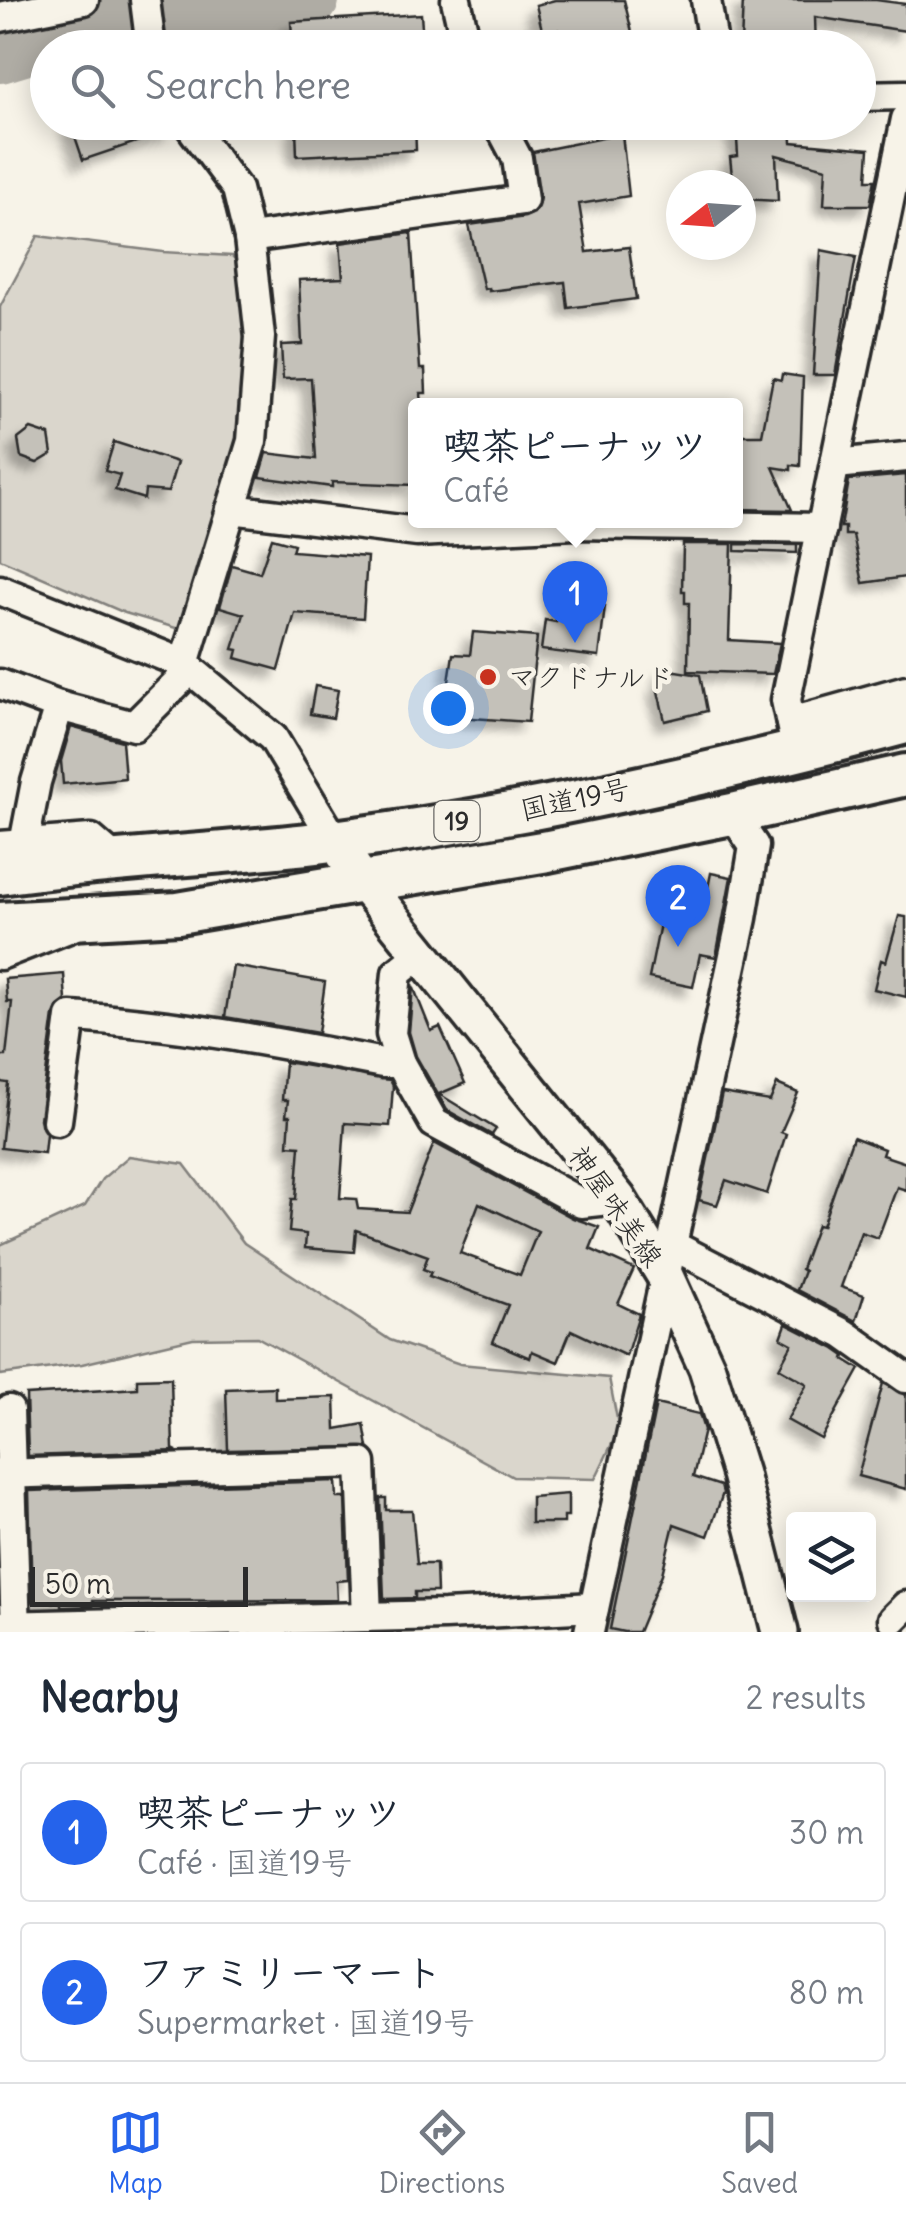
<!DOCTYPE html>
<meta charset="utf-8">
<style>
:root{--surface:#fff;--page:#f2f2f3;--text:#1f2937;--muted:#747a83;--line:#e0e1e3;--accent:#2563eb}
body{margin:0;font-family:Delius,"Klee One",sans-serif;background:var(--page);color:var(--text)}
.controls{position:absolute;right:30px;bottom:30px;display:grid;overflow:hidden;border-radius:10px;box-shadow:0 5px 25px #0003}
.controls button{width:90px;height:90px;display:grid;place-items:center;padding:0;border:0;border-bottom:2px solid var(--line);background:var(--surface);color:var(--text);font:50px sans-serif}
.compass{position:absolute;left:666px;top:170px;width:90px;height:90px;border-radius:50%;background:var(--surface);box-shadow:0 5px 25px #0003;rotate:253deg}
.scale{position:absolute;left:30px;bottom:25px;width:218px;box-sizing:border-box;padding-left:10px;border:5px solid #2b2b2b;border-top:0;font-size:28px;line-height:35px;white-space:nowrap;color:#2b2b2b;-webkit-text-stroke:8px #f7f3e8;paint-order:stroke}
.you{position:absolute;left:448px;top:708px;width:35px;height:35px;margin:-25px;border:8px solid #fff;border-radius:50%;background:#1a73e8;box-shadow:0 0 0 15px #1a73e833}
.badge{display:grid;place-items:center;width:65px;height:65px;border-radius:50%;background:var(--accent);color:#fff;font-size:32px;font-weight:700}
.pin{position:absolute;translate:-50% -82px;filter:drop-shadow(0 2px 5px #0008)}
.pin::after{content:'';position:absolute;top:52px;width:35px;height:30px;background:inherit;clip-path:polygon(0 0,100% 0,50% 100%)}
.popup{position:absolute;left:408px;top:398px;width:335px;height:130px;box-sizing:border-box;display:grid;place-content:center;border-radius:10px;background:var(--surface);filter:drop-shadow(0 2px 8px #0005);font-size:32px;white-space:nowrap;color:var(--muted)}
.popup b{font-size:38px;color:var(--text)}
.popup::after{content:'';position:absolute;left:50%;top:100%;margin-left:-20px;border:20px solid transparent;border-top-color:var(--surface)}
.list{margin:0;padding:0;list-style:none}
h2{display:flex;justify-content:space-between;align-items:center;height:130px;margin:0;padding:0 40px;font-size:42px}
h2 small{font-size:32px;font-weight:400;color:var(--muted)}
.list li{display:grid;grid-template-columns:65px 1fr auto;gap:30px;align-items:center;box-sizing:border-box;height:140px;margin:0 20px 20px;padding:0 20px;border:2px solid var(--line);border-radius:10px}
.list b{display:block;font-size:38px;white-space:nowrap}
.list p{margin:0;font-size:32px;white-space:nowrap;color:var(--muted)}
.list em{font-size:32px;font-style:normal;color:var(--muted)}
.icon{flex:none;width:55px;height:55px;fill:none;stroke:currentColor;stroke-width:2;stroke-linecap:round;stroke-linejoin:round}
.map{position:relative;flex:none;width:906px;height:1632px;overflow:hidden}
.search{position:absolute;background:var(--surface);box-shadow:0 5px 25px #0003;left:30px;right:30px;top:30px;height:110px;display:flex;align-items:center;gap:25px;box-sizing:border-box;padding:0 35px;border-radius:55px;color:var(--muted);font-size:38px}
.sheet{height:450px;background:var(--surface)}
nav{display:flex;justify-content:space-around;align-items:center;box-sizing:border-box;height:140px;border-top:2px solid var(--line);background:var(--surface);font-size:28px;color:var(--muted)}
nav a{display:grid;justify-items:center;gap:5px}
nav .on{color:var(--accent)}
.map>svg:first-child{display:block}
.green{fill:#dad6cc;stroke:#82807c;stroke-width:2.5}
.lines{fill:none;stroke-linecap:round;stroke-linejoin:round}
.river{stroke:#afaca4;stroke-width:52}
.building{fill:#c4c1b9;stroke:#2b2b2b;stroke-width:2.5;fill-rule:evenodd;filter:url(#shadow)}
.minor-casing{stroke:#2b2b2b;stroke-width:35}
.major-casing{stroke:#2b2b2b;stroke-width:42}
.highway-casing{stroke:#2b2b2b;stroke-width:48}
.minor{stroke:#f7f3e8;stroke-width:28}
.major{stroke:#f7f3e8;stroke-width:35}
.highway{stroke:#f7f3e8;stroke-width:40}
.poi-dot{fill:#c8321e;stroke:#f7f3e8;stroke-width:4}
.labels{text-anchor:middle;stroke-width:9;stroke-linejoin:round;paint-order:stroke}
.shield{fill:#f7f3e8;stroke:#686764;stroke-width:2.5}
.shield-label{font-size:25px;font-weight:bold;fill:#2b2b2b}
.poi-label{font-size:28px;fill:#2b2b2b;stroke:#f7f3e8;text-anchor:start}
.street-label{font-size:28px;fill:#2b2b2b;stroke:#f7f3e8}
</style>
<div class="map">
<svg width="906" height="1632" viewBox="0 0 906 1632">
<defs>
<filter id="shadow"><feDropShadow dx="-9" dy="9" stdDeviation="5" flood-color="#0004"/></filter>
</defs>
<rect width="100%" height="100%" fill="#f7f3e8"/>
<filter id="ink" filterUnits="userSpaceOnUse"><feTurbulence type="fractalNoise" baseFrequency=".01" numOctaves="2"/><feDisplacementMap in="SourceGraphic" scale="20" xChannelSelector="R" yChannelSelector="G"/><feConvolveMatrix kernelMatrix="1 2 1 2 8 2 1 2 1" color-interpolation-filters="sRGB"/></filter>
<g filter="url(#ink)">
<g class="green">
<path d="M38,236L163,252L232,256L239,263L247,385L237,464L179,629L125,613L0,559V307Z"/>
<path d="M129,1156L184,1164L244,1243L390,1340L460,1364L609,1378L619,1429L595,1479L513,1477L257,1337L193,1338L82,1364L0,1375V1245L85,1206L102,1179Z"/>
</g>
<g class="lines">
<path class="river" d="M0,57L135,16H259L313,0"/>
</g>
<g class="building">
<path d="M555,0H624L636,48H562L558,30L543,34L536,5Z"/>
<path d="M743,0H876L906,4V31L815,17L816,48L741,44Z"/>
<path d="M421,14L423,42L411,43V48H293L291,22Z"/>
<path d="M70,122H170L172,130L83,160Z"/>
<path d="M300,122H415L416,150L297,156L296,128H300Z"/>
<path d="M736,122H791L792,142L869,149L867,180H875L870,205H824L826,168L776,155L778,201L741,199V185H733L730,157L738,156Z"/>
<path d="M622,134L629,196L579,204L587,252L629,247L636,299L568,308L565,282L489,291V288L484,289L469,225L525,217L534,213L540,198L533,152Z"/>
<path d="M411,233L420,369H425L426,393H421L422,406H415V485L332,482V487L260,477L267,453L316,459L311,378L283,379L281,345L302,344L299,280L343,278L340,243Z"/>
<path d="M821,250L856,257L835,375H813Z"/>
<path d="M782,374L803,377L800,466L791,465V470L773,467L792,510L735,509V435H762L773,378L781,380Z"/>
<path d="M31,429L49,435L52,454L37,463L21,457L18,439Z"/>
<path d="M114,442L177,462L168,492L145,490L144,499L115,490L120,475L105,471Z"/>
<path d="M906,475V577L863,583L853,535H845V527H841L849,480Z"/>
<path d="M272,538L294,544L292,551L367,557L363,618L295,613L279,670L236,658L238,650L233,649L244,614L220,607L232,565L260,573Z"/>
<path d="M683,544H732L729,640L780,643L773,674L688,671L689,603H685V591H682Z"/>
<path d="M735,544L797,545V553L735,551Z"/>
<path d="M559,593L601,598V605L605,606L599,657L541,650L545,620L556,622Z"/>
<path d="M473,632L537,637L528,722L444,716L453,654L470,655Z"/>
<path d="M664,669L700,675L707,711L665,721L657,687L662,686Z"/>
<path d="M315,686L338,690L333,718L310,714Z"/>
<path d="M71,727L122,741L125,778L63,784L61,761Z"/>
<path d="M711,873L731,877L716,957L700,954L693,987L649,978L664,904L703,913Z"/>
<path d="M899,916L906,917V997L874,989L881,960L886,962Z"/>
<path d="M233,966L325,982L318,1033L225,1017Z"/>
<path d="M64,974L66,1000L58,1006L54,1015L40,1119L46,1134L44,1153L1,1148L8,1083L0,1082V1056H6L12,1002H7L5,979Z"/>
<path d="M413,986L431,1031L440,1027L465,1083L439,1094L496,1129L492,1135L447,1110L416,1056L409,1032Z"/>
<path d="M285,1062L390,1080L393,1086L390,1126L345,1123L340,1198L356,1199L358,1209L407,1212L434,1143L573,1218L599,1227L590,1249L634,1269L618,1304L639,1314L626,1356L571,1330L558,1362L532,1351L530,1358L493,1342L508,1305L429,1276L431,1272L423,1269L428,1256L356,1230L354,1252L305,1248L306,1234L289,1232L292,1199H296L300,1146L288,1145L290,1116H286L288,1100H282ZM479,1203L538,1231L520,1275L460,1253Z"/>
<path d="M777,1084L798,1093L781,1132L786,1134L767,1194L726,1180L717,1205L699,1200L722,1093L770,1101Z"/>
<path d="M853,1137L884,1149L882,1155L906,1163V1190L897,1187L878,1238L861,1232L841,1287L864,1295L856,1321L797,1290L804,1271L801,1269L817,1225L822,1226Z"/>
<path d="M786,1324L835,1349L845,1356L844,1359L860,1369L821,1439L787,1420L807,1384L779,1368L792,1344L781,1338Z"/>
<path d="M171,1378L173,1449L177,1451L28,1456L26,1395L137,1388V1379Z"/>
<path d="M883,1383L906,1395V1489L858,1476Z"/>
<path d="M275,1387V1399L335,1397L336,1429L364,1424L368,1447L228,1450L226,1389Z"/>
<path d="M656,1404L699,1414L704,1430L693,1477L721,1486L723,1493L708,1536L674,1524L662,1574L638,1632H624L610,1629Z"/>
<path d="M336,1481L337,1498H345L348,1580L336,1581L337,1600L93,1601V1606L61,1607V1602L37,1603L32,1600L29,1491Z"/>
<path d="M568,1494V1516H564V1523H531V1497Z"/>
<path d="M380,1498H386V1510H412L417,1564H436L437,1592H415V1598L384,1599Z"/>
</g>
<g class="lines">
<defs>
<g id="minor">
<path d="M145,0L151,48"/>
<path d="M456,0L467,48"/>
<path d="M706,0L713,44"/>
<path d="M0,17L84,0"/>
<path d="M858,96L906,95"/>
<path d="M249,238L523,200L517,158L498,122"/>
<path d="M836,464L906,457"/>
<path d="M231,509L417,532L576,524L822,528"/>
<path d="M0,590L184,664L273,738L335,841"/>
<path d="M184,664L252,441L260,337L249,238L237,189L187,122"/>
<path d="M0,684L59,706L134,726L191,669"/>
<path d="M791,722L906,690"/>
<path d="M797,752L786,700L906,119"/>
<path d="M24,844L36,782L59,706"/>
<path d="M0,846L91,839L119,863"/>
<path d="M421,954L397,973L391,1034L400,1063L434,1123L581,1203L618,1199"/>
<path d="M0,955L71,927"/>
<path d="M57,1121L71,1017C177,1023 279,1043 383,1063H400"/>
<path d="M672,1245L844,1334L906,1378"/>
<path d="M9,1410L16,1632"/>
<path d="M0,1474L361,1463L367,1617"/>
<path d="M893,1619L906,1606"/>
<path d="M0,1626L445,1615L594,1607"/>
<path d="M589,1632L742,918L754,846L732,814"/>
</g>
<path id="major" d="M335,841L363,882L618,1199L665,1276L707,1368L740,1474L780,1632"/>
<g id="highway">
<path d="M0,874C110,858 222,855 333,841C526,816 718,773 906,723"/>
<path d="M0,923L178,913L548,851L732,814L906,775"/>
</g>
</defs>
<use href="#minor" class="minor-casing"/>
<use href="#major" class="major-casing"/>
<use href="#highway" class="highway-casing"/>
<use href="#minor" class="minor"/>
<use href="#major" class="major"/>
<use href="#highway" class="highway"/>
</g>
</g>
<circle class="poi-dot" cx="488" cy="677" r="10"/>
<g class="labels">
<rect class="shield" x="434.5" y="801" width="45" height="40" rx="8"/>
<g class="shield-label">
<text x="457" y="830">19</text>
</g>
<g class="poi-label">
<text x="508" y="687">マクドナルド</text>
</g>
<g class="street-label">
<text transform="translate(575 799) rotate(-12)" y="10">国道19号</text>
<text transform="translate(616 1206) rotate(55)" y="10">神屋味美線</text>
</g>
</g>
</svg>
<div class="controls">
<button><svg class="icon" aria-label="layers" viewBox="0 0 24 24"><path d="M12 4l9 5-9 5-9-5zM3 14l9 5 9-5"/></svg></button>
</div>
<svg class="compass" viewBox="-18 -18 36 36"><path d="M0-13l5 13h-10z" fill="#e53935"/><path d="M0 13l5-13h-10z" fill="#747a83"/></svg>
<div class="scale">50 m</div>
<div class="you"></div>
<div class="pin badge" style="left:575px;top:643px">1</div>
<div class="popup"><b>喫茶ピーナッツ</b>Café</div>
<div class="pin badge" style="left:678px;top:947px">2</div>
<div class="search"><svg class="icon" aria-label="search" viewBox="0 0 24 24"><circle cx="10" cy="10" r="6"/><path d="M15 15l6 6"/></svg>Search here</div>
</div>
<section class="sheet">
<h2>Nearby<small>2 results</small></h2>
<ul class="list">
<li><span class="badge">1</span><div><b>喫茶ピーナッツ</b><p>Café · 国道19号</p></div><em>30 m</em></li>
<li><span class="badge">2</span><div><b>ファミリーマート</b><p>Supermarket · 国道19号</p></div><em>80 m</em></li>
</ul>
</section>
<nav>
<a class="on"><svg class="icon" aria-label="map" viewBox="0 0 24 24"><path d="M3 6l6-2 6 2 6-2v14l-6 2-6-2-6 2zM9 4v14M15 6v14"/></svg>Map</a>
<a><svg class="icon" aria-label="directions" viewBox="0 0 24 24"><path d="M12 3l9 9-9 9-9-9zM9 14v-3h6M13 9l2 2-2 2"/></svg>Directions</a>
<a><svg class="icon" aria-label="saved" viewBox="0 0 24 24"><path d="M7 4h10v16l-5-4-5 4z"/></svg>Saved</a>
</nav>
